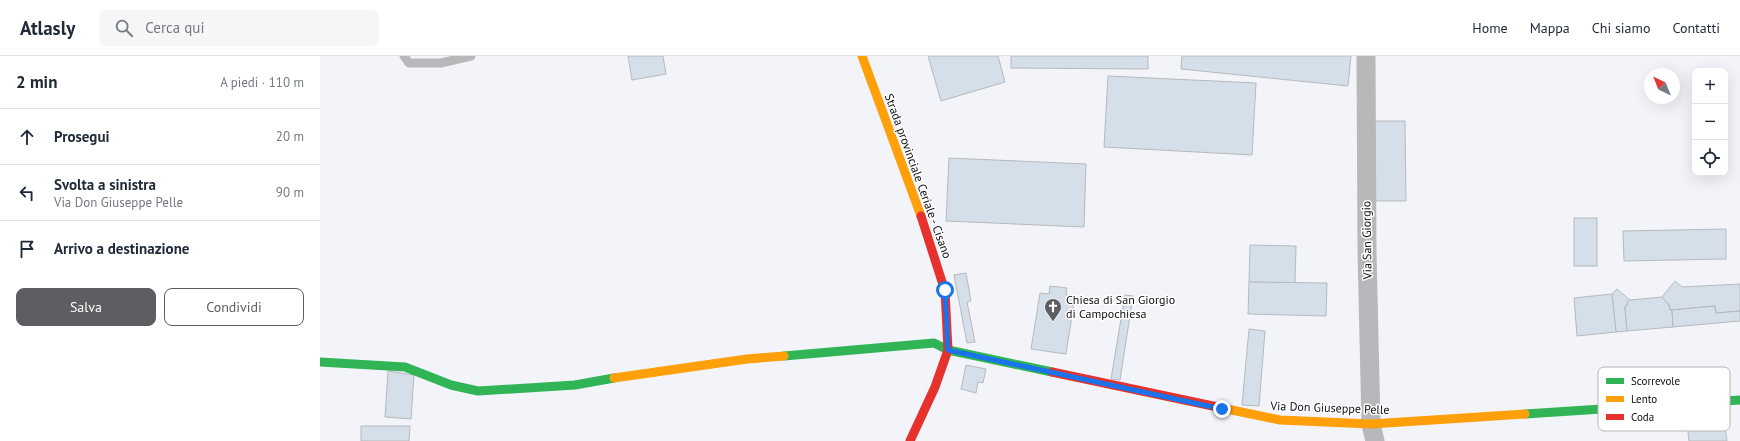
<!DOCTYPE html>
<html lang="it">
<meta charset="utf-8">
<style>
:root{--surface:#fff;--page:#f6f6f7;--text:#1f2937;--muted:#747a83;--line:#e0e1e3;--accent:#5c5e62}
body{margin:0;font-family:"PT Sans",sans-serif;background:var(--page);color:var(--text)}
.controls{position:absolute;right:12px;top:12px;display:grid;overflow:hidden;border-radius:8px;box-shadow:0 4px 16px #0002}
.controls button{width:36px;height:36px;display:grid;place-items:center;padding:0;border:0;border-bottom:1px solid var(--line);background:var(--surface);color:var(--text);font:20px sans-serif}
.compass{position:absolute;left:1324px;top:12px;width:36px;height:36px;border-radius:50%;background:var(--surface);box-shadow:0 4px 16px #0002;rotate:317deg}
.stop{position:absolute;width:12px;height:12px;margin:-9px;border:3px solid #1a73e8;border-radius:50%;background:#fff}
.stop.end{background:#1a73e8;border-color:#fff;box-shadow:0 1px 4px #0008}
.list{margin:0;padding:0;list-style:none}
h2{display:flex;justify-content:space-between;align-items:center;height:52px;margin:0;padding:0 16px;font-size:17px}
h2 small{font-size:13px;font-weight:400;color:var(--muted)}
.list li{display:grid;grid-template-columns:26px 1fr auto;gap:12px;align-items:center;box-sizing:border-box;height:56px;padding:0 16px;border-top:1px solid var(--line)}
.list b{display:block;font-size:15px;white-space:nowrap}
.list p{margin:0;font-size:13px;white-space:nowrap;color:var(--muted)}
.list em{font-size:13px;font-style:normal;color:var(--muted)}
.actions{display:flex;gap:8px;padding:12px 16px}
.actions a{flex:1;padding:9px 0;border:1px solid var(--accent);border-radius:8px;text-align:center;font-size:14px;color:var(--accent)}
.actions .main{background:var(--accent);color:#fff}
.icon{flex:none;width:22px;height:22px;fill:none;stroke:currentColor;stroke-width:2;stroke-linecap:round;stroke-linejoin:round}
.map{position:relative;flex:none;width:1420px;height:385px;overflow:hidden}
header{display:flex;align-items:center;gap:24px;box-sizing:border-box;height:56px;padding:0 20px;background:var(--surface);border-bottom:1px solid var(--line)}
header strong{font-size:19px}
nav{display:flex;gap:22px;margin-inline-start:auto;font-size:14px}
.search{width:280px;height:36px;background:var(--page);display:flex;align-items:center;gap:10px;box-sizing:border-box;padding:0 14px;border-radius:8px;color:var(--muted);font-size:15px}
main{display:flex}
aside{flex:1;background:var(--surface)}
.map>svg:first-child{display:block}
.building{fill:#d5dfe9;stroke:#b6b9bc}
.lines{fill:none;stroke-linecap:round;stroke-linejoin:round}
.lane{stroke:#b6b8b9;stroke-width:9}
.street{stroke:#b6b8b9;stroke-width:19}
.fast{stroke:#30b455;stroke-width:9}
.slow{stroke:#ff9f0a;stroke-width:9}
.jam{stroke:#e5322d;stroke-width:9}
.route{stroke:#1a73e8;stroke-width:5}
.labels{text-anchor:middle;stroke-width:3;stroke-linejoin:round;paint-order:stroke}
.street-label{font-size:12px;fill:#0b0d10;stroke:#fff}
.poi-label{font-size:12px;fill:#0b0d10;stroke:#fff;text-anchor:start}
.key{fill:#fff;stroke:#b6b6b7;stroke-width:1}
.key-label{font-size:11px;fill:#0b0d10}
</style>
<header>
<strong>Atlasly</strong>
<div class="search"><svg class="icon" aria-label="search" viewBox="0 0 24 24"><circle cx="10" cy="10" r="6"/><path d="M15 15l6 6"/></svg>Cerca qui</div>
<nav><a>Home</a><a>Mappa</a><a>Chi siamo</a><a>Contatti</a></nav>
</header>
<main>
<aside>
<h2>2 min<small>A piedi · 110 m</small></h2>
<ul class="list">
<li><svg class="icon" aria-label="ahead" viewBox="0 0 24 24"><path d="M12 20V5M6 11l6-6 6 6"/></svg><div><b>Prosegui</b></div><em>20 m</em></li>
<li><svg class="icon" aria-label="left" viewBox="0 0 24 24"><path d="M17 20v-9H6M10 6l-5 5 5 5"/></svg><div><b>Svolta a sinistra</b><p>Via Don Giuseppe Pelle</p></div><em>90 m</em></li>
<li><svg class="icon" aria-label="arrive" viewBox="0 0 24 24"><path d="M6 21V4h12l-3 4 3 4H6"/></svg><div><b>Arrivo a destinazione</b></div></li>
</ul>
<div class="actions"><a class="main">Salva</a><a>Condividi</a></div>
</aside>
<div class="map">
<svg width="1420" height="385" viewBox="0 0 1420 385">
<rect width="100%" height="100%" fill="#f2f4fa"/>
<g class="building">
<path d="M308,0H343L346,18L312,24Z"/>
<path d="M608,0H678L685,26L621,45Z"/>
<path d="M691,0H828V13L691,12Z"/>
<path d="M862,0H1031L1028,30L861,13Z"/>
<path d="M788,20L936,27L932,99L784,91Z"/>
<path d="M1051,65H1085L1086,145H1052Z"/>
<path d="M629,102L766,108L764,171L626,165Z"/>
<rect x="1254" y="162" width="23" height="48"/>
<path d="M1406,173V203L1304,205L1303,175Z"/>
<path d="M930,189L976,190L975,227L929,226Z"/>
<path d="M646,217L651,245L647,246L655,286L647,287L634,219Z"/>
<path d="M1355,225L1362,231L1420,228V255L1396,257L1395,250L1350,254L1349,249L1342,241Z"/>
<path d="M929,226L1007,227L1006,260L928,258Z"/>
<path d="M730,230L747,232L746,239L755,240L746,298L711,293L720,237L729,238Z"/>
<path d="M1297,233L1310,244L1305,251L1307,275L1296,276L1292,238Z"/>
<path d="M1292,238L1296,276L1257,280L1254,242Z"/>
<path d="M805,239L813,240L800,324L791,323Z"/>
<path d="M1342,241L1349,249L1350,254H1352L1353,271L1307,275L1305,251L1308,248L1307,246L1310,244Z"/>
<path d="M1395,250L1396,257L1420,255V265L1353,271L1352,254Z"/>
<path d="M929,273L945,275L939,350L922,349Z"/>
<path d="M646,309L666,313L663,327L658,326L656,337L641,333Z"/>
<path d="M68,315L94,319L91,363L65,361Z"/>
<path d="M1404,364L1407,385H1369L1367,368Z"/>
<path d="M41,370H90L89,385H41Z"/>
</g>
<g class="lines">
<path class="lane" d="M84,0L89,7H121L151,0"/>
<path class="street" d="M1046,0L1047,196L1051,368L1055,385"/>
<g class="fast">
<path d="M464,300L614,287L628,294L732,316"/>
<path d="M0,306L85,311L131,329L158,335L255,329L294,322"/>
<path d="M1205,358L1420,344"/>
</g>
<g class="slow">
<path d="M542,0L601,160"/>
<path d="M294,322L427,303L464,300"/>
<path d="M907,353L960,364L1051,368L1205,358"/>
</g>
<g class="jam">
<path d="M732,316L907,353"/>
<path d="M590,385L615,331L628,294L625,235L601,160"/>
</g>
</g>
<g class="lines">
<path class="route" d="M625,234L628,294L902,353"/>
</g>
<defs>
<symbol id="church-pin" viewBox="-11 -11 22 30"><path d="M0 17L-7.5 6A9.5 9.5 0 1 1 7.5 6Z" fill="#5c5e62" stroke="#fff"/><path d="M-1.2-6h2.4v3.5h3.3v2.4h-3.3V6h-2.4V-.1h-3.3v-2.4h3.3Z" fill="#fff"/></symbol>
</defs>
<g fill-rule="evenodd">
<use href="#church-pin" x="723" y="241" width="20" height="27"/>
</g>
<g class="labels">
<g class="street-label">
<text transform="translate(598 120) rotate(70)" y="4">Strada provinciale Ceriale - Cisano</text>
<text transform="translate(1047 184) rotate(-91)" y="4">Via San Giorgio</text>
<text transform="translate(1010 352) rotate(2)" y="4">Via Don Giuseppe Pelle</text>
</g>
<g class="poi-label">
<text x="746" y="248">Chiesa di San Giorgio<tspan x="746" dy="14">di Campochiesa</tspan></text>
</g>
</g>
<rect x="1278" y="311" width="132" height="64" rx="6" class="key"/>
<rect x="1286" y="322" width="18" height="6" fill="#30b455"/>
<rect x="1286" y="340" width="18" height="6" fill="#ff9f0a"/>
<rect x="1286" y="358" width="18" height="6" fill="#e5322d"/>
<g class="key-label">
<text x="1311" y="329">Scorrevole</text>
<text x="1311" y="347">Lento</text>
<text x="1311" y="365">Coda</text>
</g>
</svg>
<div class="controls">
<button>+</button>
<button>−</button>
<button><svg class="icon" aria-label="locate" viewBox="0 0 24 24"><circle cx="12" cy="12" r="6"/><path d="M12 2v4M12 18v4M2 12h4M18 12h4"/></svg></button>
</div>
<svg class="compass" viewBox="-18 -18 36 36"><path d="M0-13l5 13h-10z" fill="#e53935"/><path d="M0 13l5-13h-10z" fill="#747a83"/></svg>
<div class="stop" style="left:625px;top:234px"></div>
<div class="stop end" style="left:902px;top:353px"></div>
</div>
</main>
